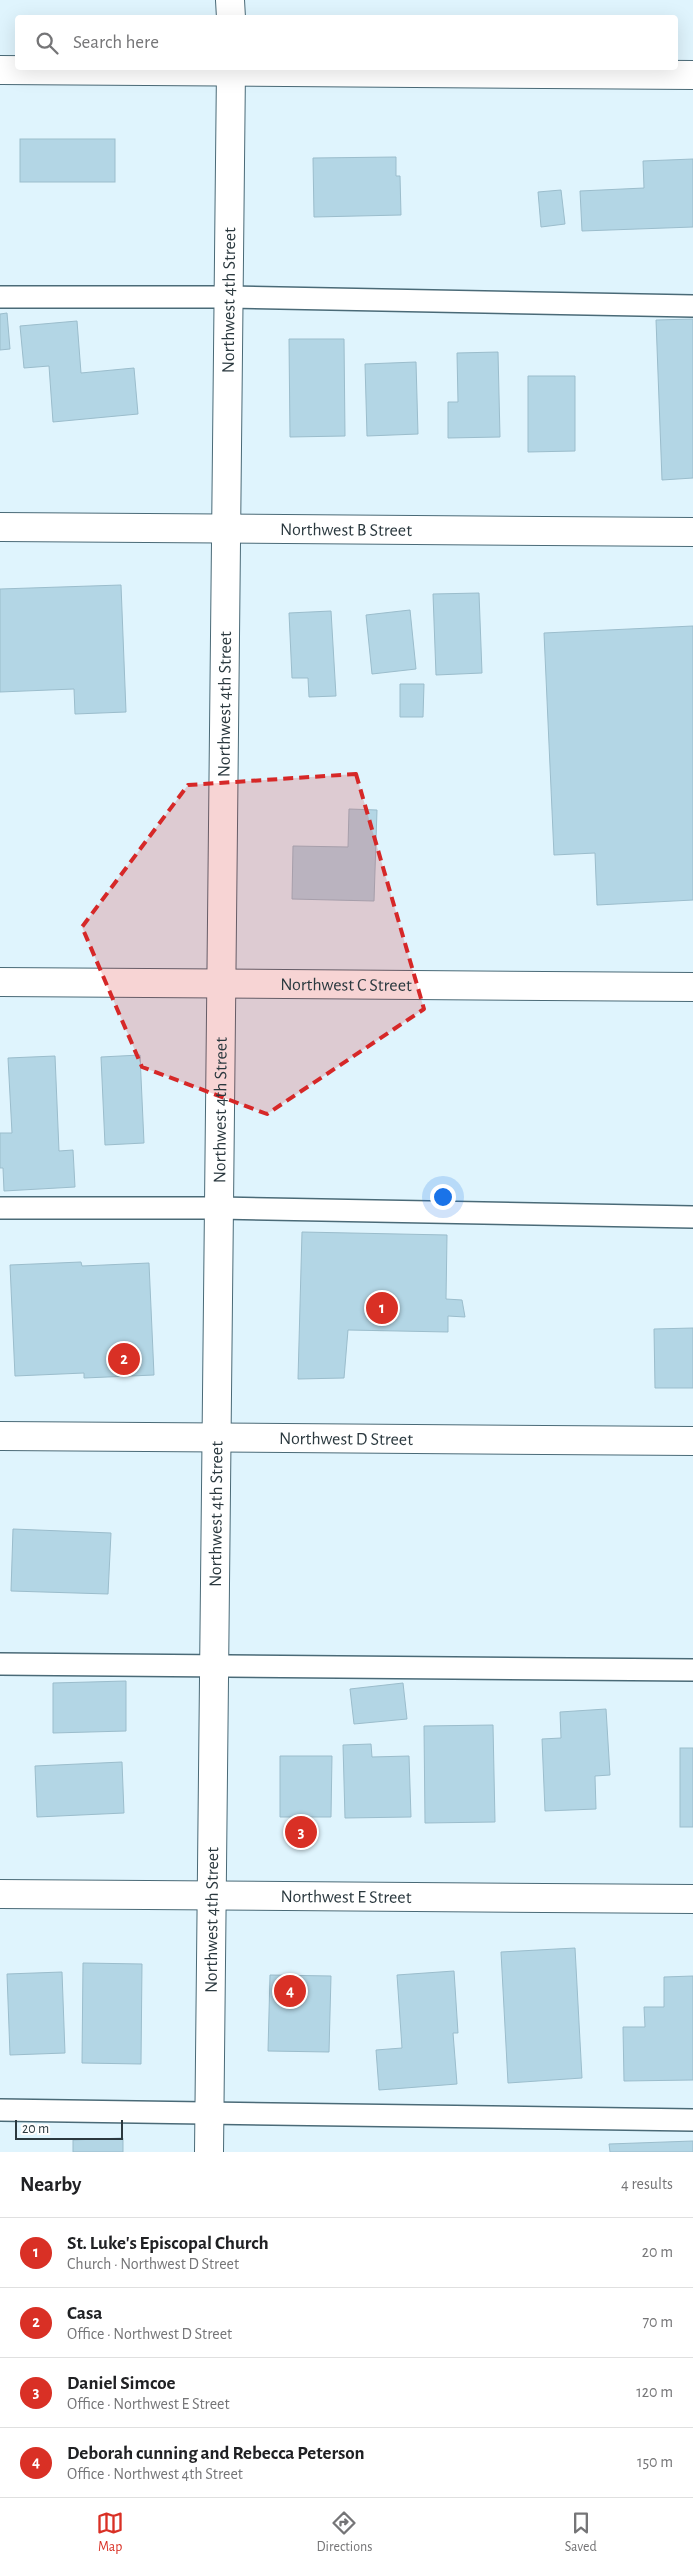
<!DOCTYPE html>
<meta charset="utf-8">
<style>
:root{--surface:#fff;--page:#f6f6f6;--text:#202124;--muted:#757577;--line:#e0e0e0;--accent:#d93025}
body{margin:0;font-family:"Alegreya Sans",sans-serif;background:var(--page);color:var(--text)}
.scale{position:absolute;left:15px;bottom:12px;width:108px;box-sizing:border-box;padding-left:5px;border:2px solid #2b393f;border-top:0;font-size:14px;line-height:18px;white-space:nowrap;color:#2b393f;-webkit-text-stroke:4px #fdfdfd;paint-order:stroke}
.you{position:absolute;left:442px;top:1196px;width:18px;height:18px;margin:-12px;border:4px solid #fff;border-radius:50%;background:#1a73e8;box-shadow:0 0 0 8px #1a73e833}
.badge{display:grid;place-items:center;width:32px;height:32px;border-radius:50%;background:var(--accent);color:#fff;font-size:16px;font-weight:700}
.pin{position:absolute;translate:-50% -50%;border:2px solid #fff;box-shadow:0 1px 5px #0006}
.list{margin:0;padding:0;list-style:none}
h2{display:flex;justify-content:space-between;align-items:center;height:65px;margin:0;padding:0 20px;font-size:21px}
h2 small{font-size:16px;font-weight:400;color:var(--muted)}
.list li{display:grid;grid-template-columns:32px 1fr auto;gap:15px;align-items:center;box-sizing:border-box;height:70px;padding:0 20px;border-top:1px solid var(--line)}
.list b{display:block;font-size:19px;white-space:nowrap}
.list p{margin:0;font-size:16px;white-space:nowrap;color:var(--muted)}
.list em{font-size:16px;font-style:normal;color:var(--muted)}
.icon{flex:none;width:28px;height:28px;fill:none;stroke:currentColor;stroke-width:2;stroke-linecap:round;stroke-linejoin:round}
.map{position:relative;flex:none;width:693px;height:2152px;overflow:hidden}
.search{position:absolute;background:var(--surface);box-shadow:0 5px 20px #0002;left:15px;right:15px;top:15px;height:55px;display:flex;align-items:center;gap:12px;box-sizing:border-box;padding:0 18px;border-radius:5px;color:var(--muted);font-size:19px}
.sheet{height:345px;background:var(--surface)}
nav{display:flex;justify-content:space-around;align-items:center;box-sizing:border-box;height:70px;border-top:1px solid var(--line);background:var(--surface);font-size:14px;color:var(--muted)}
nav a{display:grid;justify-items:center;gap:2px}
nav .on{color:var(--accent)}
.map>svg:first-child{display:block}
.building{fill:#b3d6e5;stroke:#9bbdcc}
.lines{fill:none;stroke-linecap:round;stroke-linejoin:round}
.lane-casing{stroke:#4a6a77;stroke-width:24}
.street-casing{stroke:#4a6a77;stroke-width:30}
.secondary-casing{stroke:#4a6a77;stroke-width:30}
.lane{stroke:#fff;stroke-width:21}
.street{stroke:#fff;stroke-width:28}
.secondary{stroke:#fff;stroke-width:28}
.marked{fill:#d62828;fill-opacity:0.2;stroke:#d62828;stroke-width:4;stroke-dasharray:10 6;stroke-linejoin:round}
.labels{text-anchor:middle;stroke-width:5;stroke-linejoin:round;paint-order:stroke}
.street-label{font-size:18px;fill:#2b393f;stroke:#fdfdfd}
</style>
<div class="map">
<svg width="693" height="2152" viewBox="0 0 693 2152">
<rect width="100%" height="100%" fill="#dff4fd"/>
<g class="building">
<rect x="20" y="139" width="95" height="43"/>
<path d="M396,157V176H400L401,215L314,217L313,158Z"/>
<path d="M693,159V227L582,231L580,191L644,188L643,161Z"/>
<path d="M561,190L565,224L541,227L538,192Z"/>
<path d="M7,313L10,349L0,350V314Z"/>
<path d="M693,319V478L662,480L656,320Z"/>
<path d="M77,321L81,373L134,368L138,414L53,422L49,366L24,368L20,326Z"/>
<path d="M289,339H344L345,436L290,437Z"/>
<path d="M498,352L500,437L448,438V402H458L457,353Z"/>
<path d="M416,362L418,434L367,436L365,364Z"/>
<path d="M528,376H575V451L528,452Z"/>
<path d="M121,585L126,712L75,714L74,689L0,692V589Z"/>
<path d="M479,593L482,673L436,675L433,594Z"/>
<path d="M410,610L416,669L372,674L366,615Z"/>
<path d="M331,611L336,696L309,697L308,678H292L289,613Z"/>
<path d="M693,626V900L597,905L595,853L554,855L544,633Z"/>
<path d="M400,684H424L423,717H400Z"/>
<path d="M349,809L377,810L374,901L292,899L293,846L348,847Z"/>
<path d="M140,1055L144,1143L105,1145L101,1057Z"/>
<path d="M55,1056L59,1151L73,1150L75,1187L4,1191L3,1168H0V1133H12L8,1058Z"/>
<path d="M302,1232L447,1235L446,1299L462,1300L465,1317L448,1316V1332L348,1330L344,1378L298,1379Z"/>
<path d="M81,1262L82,1266L149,1263L154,1375L84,1378V1373L15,1376L10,1265Z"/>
<path d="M693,1328V1388H655L654,1329Z"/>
<path d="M13,1529L111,1533L108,1594L11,1591Z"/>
<path d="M126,1681V1731L53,1733V1683Z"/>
<path d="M403,1683L407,1719L354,1724L350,1689Z"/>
<path d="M606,1709L610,1775L595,1776L596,1809L545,1811L542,1739L561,1738L560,1712Z"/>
<path d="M493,1725L495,1822L425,1823L424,1726Z"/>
<path d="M371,1744L372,1757L409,1756L411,1817L345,1818L343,1745Z"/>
<rect x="680" y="1748" width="13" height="79"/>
<path d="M280,1756H332L331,1817H280Z"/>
<path d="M122,1762L124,1813L37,1817L35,1766Z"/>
<path d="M575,1948L582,2078L508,2083L501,1952Z"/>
<path d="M83,1963L142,1964L141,2064L82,2063Z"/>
<path d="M454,1971L458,2033H453L457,2084L379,2090L376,2050L402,2048L397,1975Z"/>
<path d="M62,1972L65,2053L10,2055L7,1974Z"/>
<path d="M270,1975L331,1976L329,2052L268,2051Z"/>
<path d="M693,1976V2080L624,2081L623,2027H645L644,2007H664V1977Z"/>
<path d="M123,2138V2152H73V2140Z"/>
<path d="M693,2141V2152H610L609,2144Z"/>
</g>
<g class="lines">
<defs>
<g id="lane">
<path d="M0,297H228L693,306"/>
<path d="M0,1208H219L693,1217"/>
<path d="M0,1664L693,1670"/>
<path d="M0,2110L693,2120"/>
</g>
<g id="street">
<path id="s1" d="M0,527L693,532"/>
<path id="s2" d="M0,982L693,987"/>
</g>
<g id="secondary">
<path d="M230,0L231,18"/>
<path d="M0,70L693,75"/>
<path id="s3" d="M0,1436L693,1441"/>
<path id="s4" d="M0,1894L693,1899"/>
<path id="s5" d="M209,2152L231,68"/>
</g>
</defs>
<use href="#lane" class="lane-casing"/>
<use href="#street" class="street-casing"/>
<use href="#secondary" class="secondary-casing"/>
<use href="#lane" class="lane"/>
<use href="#street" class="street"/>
<use href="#secondary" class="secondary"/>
</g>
<path class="marked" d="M356,774L424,1009L267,1114L142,1067L82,927L188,785Z"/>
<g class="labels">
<g class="street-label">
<text dy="6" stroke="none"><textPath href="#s5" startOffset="1852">Northwest 4th Street</textPath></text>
<text dy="6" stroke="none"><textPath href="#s1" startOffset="346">Northwest B Street</textPath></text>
<text dy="6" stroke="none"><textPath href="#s5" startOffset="1448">Northwest 4th Street</textPath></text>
<text dy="6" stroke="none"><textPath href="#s2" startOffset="346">Northwest C Street</textPath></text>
<text dy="6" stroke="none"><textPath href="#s5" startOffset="1042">Northwest 4th Street</textPath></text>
<text dy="6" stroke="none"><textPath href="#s3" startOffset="346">Northwest D Street</textPath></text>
<text dy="6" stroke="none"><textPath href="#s5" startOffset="638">Northwest 4th Street</textPath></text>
<text dy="6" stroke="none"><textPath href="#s4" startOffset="346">Northwest E Street</textPath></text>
<text dy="6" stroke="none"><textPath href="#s5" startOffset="232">Northwest 4th Street</textPath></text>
</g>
</g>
</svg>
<div class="scale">20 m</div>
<div class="you"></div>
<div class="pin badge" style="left:382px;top:1308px">1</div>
<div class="pin badge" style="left:124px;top:1359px">2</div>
<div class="pin badge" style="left:301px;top:1832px">3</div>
<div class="pin badge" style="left:290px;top:1991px">4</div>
<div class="search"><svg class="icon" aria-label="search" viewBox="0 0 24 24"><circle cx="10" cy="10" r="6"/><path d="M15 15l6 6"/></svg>Search here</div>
</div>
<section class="sheet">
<h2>Nearby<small>4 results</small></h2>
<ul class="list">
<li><span class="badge">1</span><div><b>St. Luke's Episcopal Church</b><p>Church · Northwest D Street</p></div><em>20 m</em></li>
<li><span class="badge">2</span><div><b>Casa</b><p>Office · Northwest D Street</p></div><em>70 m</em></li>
<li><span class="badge">3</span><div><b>Daniel Simcoe</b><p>Office · Northwest E Street</p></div><em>120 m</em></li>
<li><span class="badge">4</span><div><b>Deborah cunning and Rebecca Peterson</b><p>Office · Northwest 4th Street</p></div><em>150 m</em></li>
</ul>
</section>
<nav>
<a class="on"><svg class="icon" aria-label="map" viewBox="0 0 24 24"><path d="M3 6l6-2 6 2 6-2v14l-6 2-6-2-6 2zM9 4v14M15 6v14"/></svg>Map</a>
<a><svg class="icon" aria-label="directions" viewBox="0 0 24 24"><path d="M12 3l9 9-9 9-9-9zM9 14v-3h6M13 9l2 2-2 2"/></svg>Directions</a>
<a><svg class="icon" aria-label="saved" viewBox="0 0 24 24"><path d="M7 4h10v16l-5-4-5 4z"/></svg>Saved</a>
</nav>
